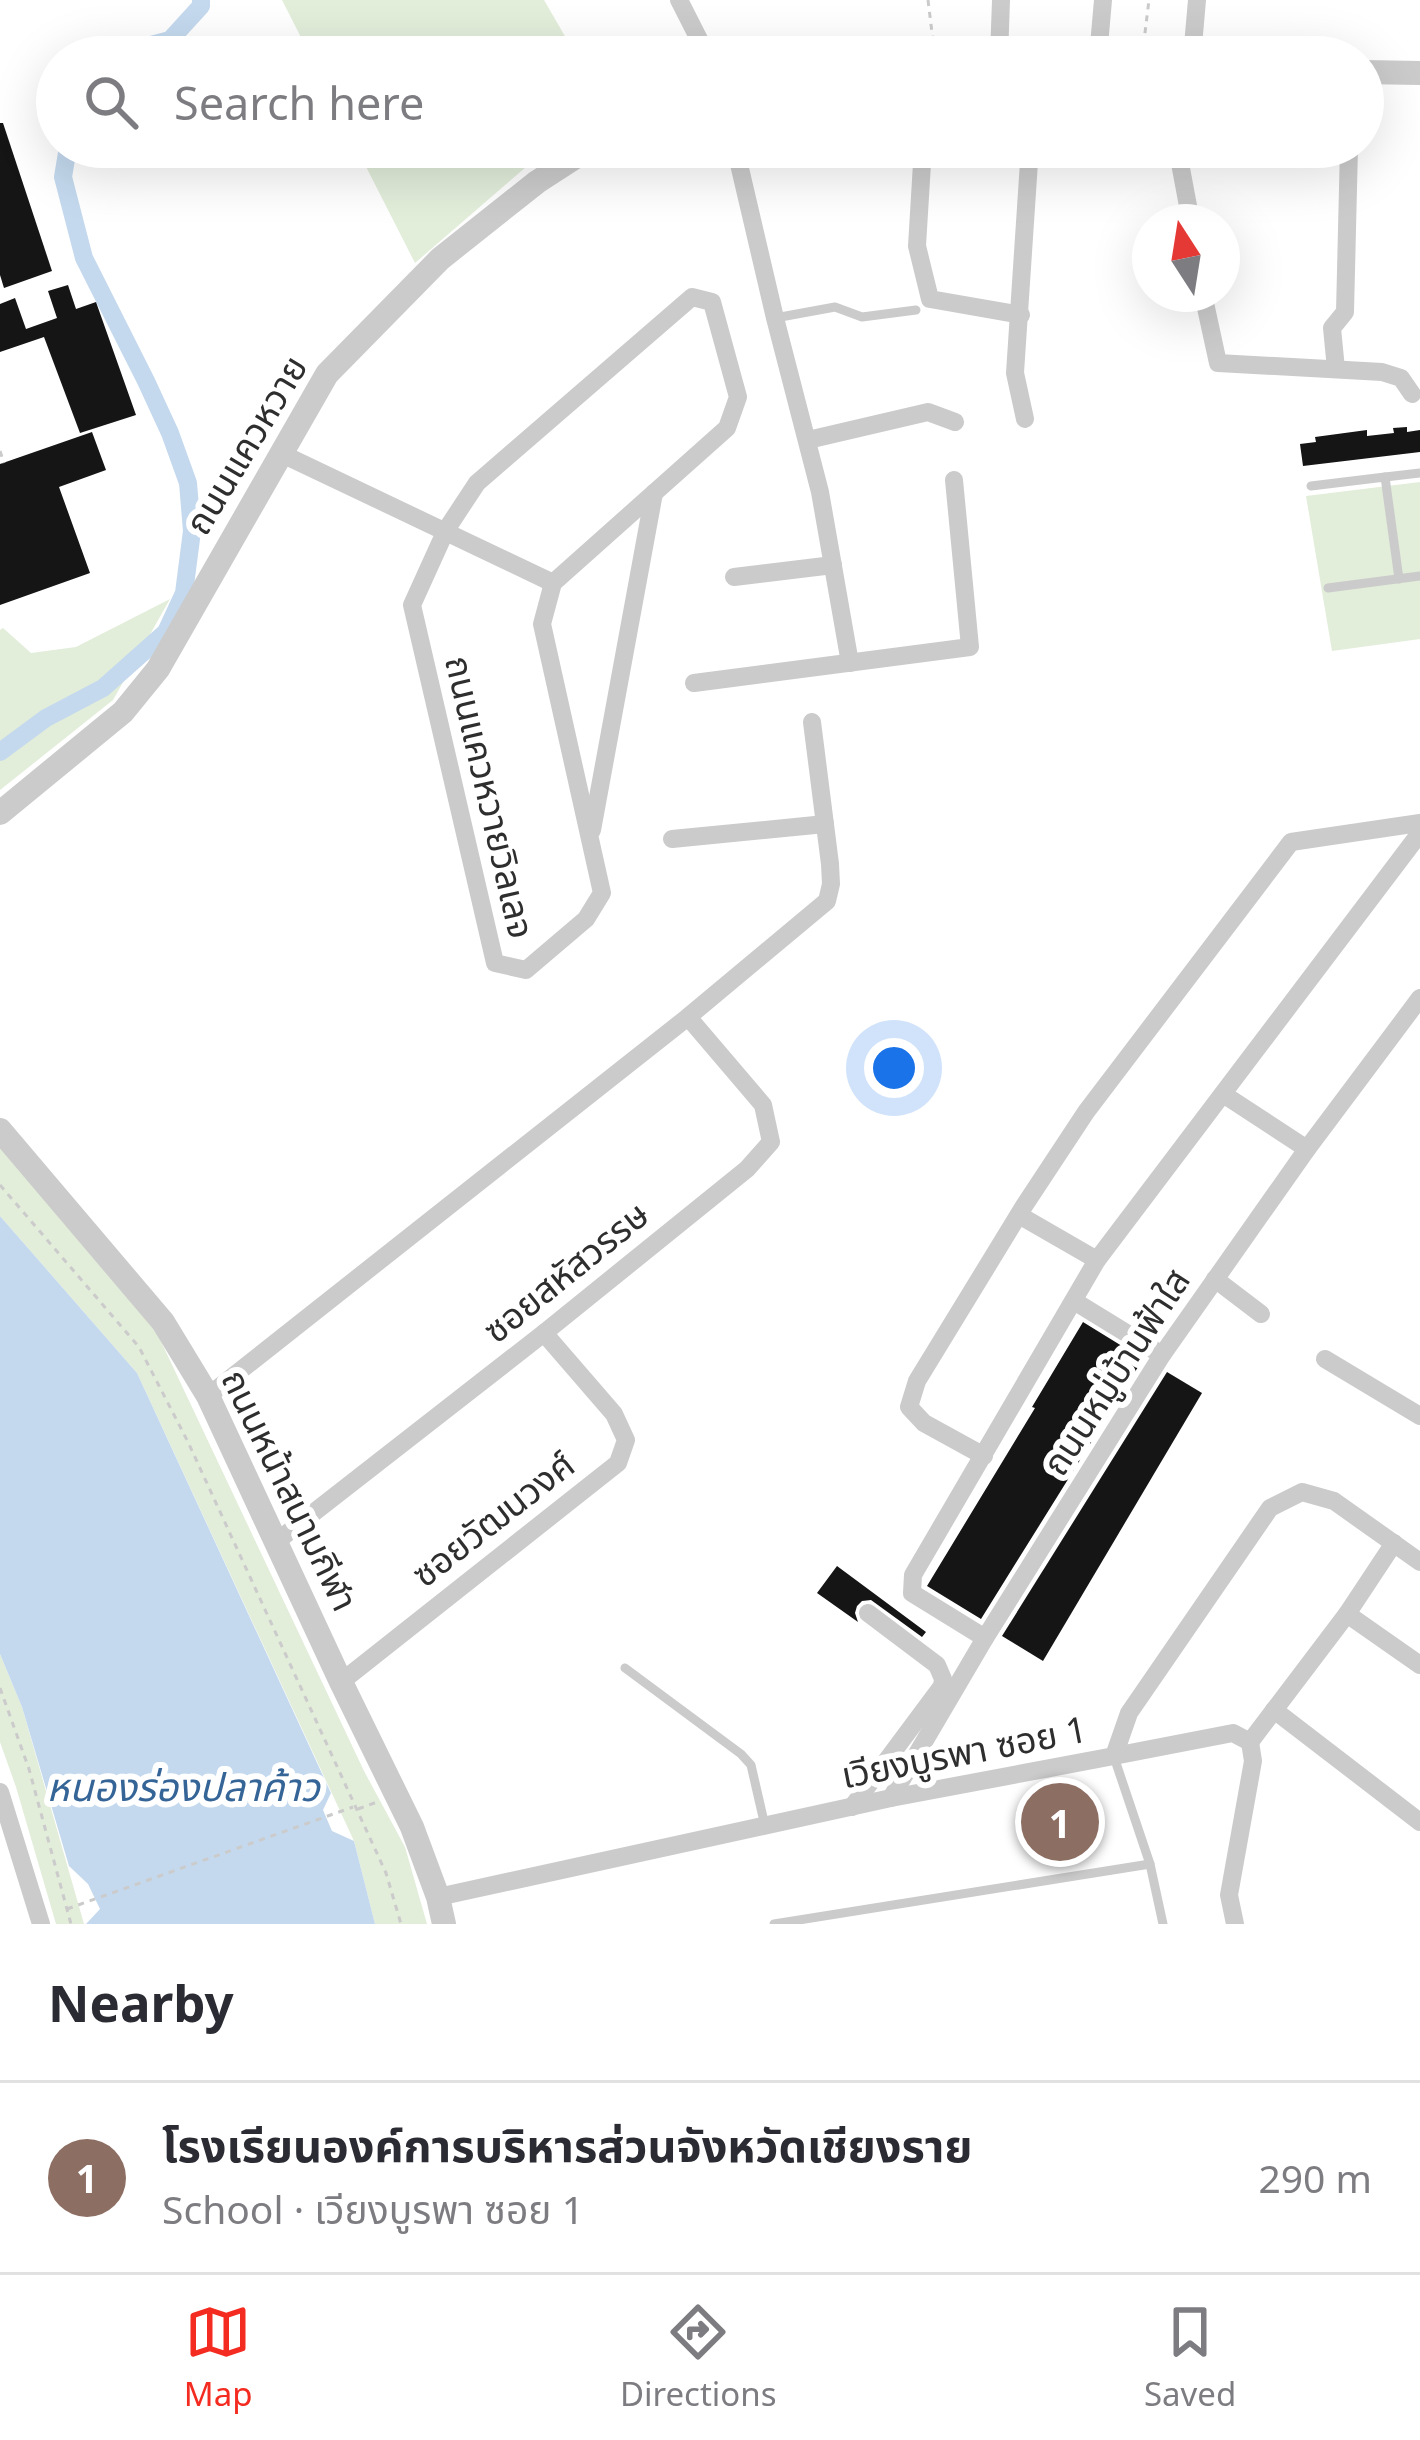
<!DOCTYPE html>
<meta charset="utf-8">
<style>
:root{--surface:#fff;--page:#f7f7f7;--text:#2b2b33;--muted:#7c7c81;--line:#e1e1e2;--accent:#f42b20}
body{margin:0;font-family:"Noto Sans","Noto Sans Thai",sans-serif;background:var(--page);color:var(--text)}
.compass{position:absolute;left:1132px;top:204px;width:108px;height:108px;border-radius:50%;background:var(--surface);box-shadow:0 12px 48px #0002;rotate:348deg}
.you{position:absolute;left:894px;top:1068px;width:42px;height:42px;margin:-30px;border:9px solid #fff;border-radius:50%;background:#1a73e8;box-shadow:0 0 0 18px #1a73e833}
.badge{display:grid;place-items:center;width:78px;height:78px;border-radius:50%;background:var(--accent);color:#fff;font-size:39px;font-weight:700}
.pin{position:absolute;translate:-50% -50%;border:6px solid #fff;box-shadow:0 3px 12px #0006}
.list{margin:0;padding:0;list-style:none}
h2{display:flex;justify-content:space-between;align-items:center;height:156px;margin:0;padding:0 48px;font-size:51px}
h2 small{font-size:39px;font-weight:400;color:var(--muted)}
.list li{display:grid;grid-template-columns:78px 1fr auto;gap:36px;align-items:center;box-sizing:border-box;height:192px;padding:0 48px;border-top:3px solid var(--line)}
.list b{display:block;font-size:45px;white-space:nowrap}
.list p{margin:0;font-size:39px;white-space:nowrap;color:var(--muted)}
.list em{font-size:39px;font-style:normal;color:var(--muted)}
.icon{flex:none;width:66px;height:66px;fill:none;stroke:currentColor;stroke-width:2;stroke-linecap:round;stroke-linejoin:round}
.map{position:relative;flex:none;width:1420px;height:1924px;overflow:hidden}
.search{position:absolute;background:var(--surface);box-shadow:0 12px 48px #0002;left:36px;right:36px;top:36px;height:132px;display:flex;align-items:center;gap:30px;box-sizing:border-box;padding:0 42px;border-radius:66px;color:var(--muted);font-size:45px}
.sheet{height:348px;background:var(--surface)}
nav{display:flex;justify-content:space-around;align-items:center;box-sizing:border-box;height:168px;border-top:3px solid var(--line);background:var(--surface);font-size:33px;color:var(--muted)}
nav a{display:grid;justify-items:center;gap:6px}
nav .on{color:var(--accent)}
.map>svg:first-child{display:block}
.green{fill:#e2edda}
.water{fill:#c4d9ee}
.lines{fill:none;stroke-linecap:round;stroke-linejoin:round}
.canal{stroke:#c4d9ee;stroke-width:18}
.building{fill:#151515}
.path{stroke:#cbcbcb;stroke-width:3;stroke-dasharray:6 6;stroke-linecap:butt}
.service{stroke:#cbcbcb;stroke-width:9}
.minor{stroke:#cbcbcb;stroke-width:18}
.tertiary{stroke:#cbcbcb;stroke-width:24}
.labels{text-anchor:middle;stroke-width:12;stroke-linejoin:round;paint-order:stroke}
.street-label{font-size:36px;fill:#2e2e2e;stroke:#fff}
.water-label{font-size:39px;font-style:italic;fill:#356497;stroke:#fff}
</style>
<div class="map">
<svg width="1420" height="1924" viewBox="0 0 1420 1924">
<rect width="100%" height="100%" fill="#fff"/>
<g class="green">
<path d="M282,0H544L577,57H311Z"/>
<path d="M356,147H549L415,263Z"/>
<path d="M1420,482V639L1332,651L1306,496Z"/>
<path d="M170,599L113,700L0,790V630L3,628L31,653L76,647Z"/>
<path d="M0,1145L157,1333L364,1771L405,1847L427,1924H375L354,1841L137,1373L0,1216Z"/>
<path d="M0,1654L22,1707L84,1924H56L16,1787L0,1742Z"/>
</g>
<path class="water" d="M0,1216L137,1373L331,1793L323,1810L332,1831L354,1841L375,1924H86L100,1909L88,1884L69,1866L22,1707L0,1654Z"/>
<g class="lines">
<g class="canal">
<path d="M105,57L170,40L201,6V0"/>
<path d="M0,752L46,718L103,688L166,632L184,593L192,531L188,483L170,433L146,381L84,258L63,177L68,147"/>
</g>
</g>
<g class="building">
<path d="M0,123H3L52,271L4,288L0,275Z"/>
<path d="M68,285L76,309L96,302L136,415L80,433L44,337L0,352V304L15,298L26,329L57,318L48,291Z"/>
<path d="M1407,427V432L1420,430V452L1303,466L1300,444L1316,442L1315,437L1367,430V436L1394,433L1393,428Z"/>
<path d="M92,432L106,470L59,487L90,573L0,605V464Z"/>
<path d="M1083,1322L1143,1359L981,1619L927,1586L1035,1408L1032,1407Z"/>
<path d="M1167,1372L1202,1393L1043,1661L1002,1636Z"/>
<path d="M837,1566L926,1632L922,1637L871,1600L862,1601L857,1606L855,1613L858,1622L817,1593Z"/>
</g>
<g class="lines">
<g class="path">
<path d="M928,0L935,57"/>
<path d="M1142,57L1149,0"/>
<path d="M0,451L4,463"/>
<path d="M0,1185L139,1347L188,1442L386,1873L401,1924"/>
<path d="M0,1688L29,1769L71,1924"/>
<path d="M358,1809L377,1802"/>
<path d="M67,1909L353,1807"/>
</g>
<g class="service">
<path d="M775,318L835,307L862,317L916,310"/>
<path d="M1385,477L1420,473"/>
<path d="M1311,486L1385,477L1399,579"/>
<path d="M1328,588L1420,576"/>
<path d="M625,1668L741,1754L751,1765L765,1826"/>
<path d="M1114,1757L1150,1864L1163,1924"/>
<path d="M774,1924L1150,1864"/>
</g>
<g class="minor">
<path d="M679,0L708,57"/>
<path d="M999,57L1001,0"/>
<path d="M1098,57L1103,0"/>
<path d="M1192,57L1197,0"/>
<path d="M735,147L775,318L820,492L850,663"/>
<path d="M923,147L917,246L930,299L1021,315"/>
<path d="M1177,147L1191,222"/>
<path d="M1250,153L1251,147"/>
<path d="M1203,294L1218,363L1382,372L1401,378L1412,394"/>
<path d="M692,297L712,302L738,397L727,428L553,583L542,624L602,893L586,919L526,970L495,963L412,605L446,530L477,483Z"/>
<path d="M1336,369L1332,328L1345,312L1349,147"/>
<path d="M1025,419L1015,373L1030,147"/>
<path d="M808,440L928,412L955,422"/>
<path d="M280,453L553,583"/>
<path d="M734,577L833,565"/>
<path d="M694,683L970,647L954,480"/>
<path d="M592,830L654,493"/>
<path d="M672,839L825,824"/>
<path d="M1223,1094L1307,1149"/>
<path d="M1019,1215L1097,1260"/>
<path d="M1215,1279L1261,1314"/>
<path d="M1074,1301L1162,1355"/>
<path d="M1325,1359L1420,1416"/>
<path d="M208,1396L688,1017L827,901L831,884L830,864L812,722"/>
<path d="M984,1456L924,1423L909,1407L917,1381L1024,1206L1086,1112L1291,842L1420,823"/>
<path d="M276,1542L544,1333L747,1169L771,1142L763,1105L688,1017"/>
<path d="M1347,1614L1420,1665"/>
<path d="M985,1638L912,1593L913,1575L1097,1260L1420,833"/>
<path d="M341,1682L618,1463L626,1440L614,1414L544,1333"/>
<path d="M1274,1710L1420,1822"/>
<path d="M1250,1742L1347,1614L1394,1543"/>
<path d="M1114,1756L1233,1733L1250,1742L1253,1761L1229,1895L1235,1924"/>
<path d="M0,1792L41,1924"/>
<path d="M891,1798L985,1638L1162,1355L1307,1149L1420,998"/>
<path d="M852,1807L942,1686L943,1679L937,1665L868,1613"/>
<path d="M438,1897L891,1798L1114,1756L1129,1713L1270,1508L1302,1492L1334,1501L1420,1562"/>
</g>
<g class="tertiary">
<path d="M1363,72L1420,73"/>
<path d="M0,813L123,712L158,669L327,374L440,259L537,182L591,147"/>
<path d="M0,1130L163,1322L208,1396L341,1682L412,1827L438,1897L444,1924"/>
</g>
</g>
<g class="labels">
<g class="street-label">
<text transform="translate(246 445) rotate(-59)" y="13">ถนนแควหวาย</text>
<text transform="translate(490 797) rotate(77)" y="13">ถนนแควหวายวิลเลจ</text>
<text transform="translate(566 1272) rotate(-39)" y="13">ซอยสหัสวรรษ</text>
<text transform="translate(1116 1372) rotate(-57)" y="13">ถนนหมู่บ้านฟ้าใส</text>
<text transform="translate(290 1490) rotate(64)" y="13">ถนนหน้าสนามกีฬา</text>
<text transform="translate(493 1519) rotate(-38)" y="13">ซอยวัฒนวงศ์</text>
<text transform="translate(964 1752) rotate(-11)" y="13">เวียงบูรพา ซอย 1</text>
</g>
<g class="water-label">
<text x="183" y="1801">หนองร่องปลาค้าว</text>
</g>
</g>
</svg>
<svg class="compass" viewBox="-18 -18 36 36"><path d="M0-13l5 13h-10z" fill="#e53935"/><path d="M0 13l5-13h-10z" fill="#7c7c81"/></svg>
<div class="you"></div>
<div class="pin badge" style="left:1060px;top:1822px;background:#8d6e63">1</div>
<div class="search"><svg class="icon" aria-label="search" viewBox="0 0 24 24"><circle cx="10" cy="10" r="6"/><path d="M15 15l6 6"/></svg>Search here</div>
</div>
<section class="sheet">
<h2>Nearby<small></small></h2>
<ul class="list">
<li><span class="badge" style="background:#8d6e63">1</span><div><b>โรงเรียนองค์การบริหารส่วนจังหวัดเชียงราย</b><p>School · เวียงบูรพา ซอย 1</p></div><em>290 m</em></li>
</ul>
</section>
<nav>
<a class="on"><svg class="icon" aria-label="map" viewBox="0 0 24 24"><path d="M3 6l6-2 6 2 6-2v14l-6 2-6-2-6 2zM9 4v14M15 6v14"/></svg>Map</a>
<a><svg class="icon" aria-label="directions" viewBox="0 0 24 24"><path d="M12 3l9 9-9 9-9-9zM9 14v-3h6M13 9l2 2-2 2"/></svg>Directions</a>
<a><svg class="icon" aria-label="saved" viewBox="0 0 24 24"><path d="M7 4h10v16l-5-4-5 4z"/></svg>Saved</a>
</nav>
